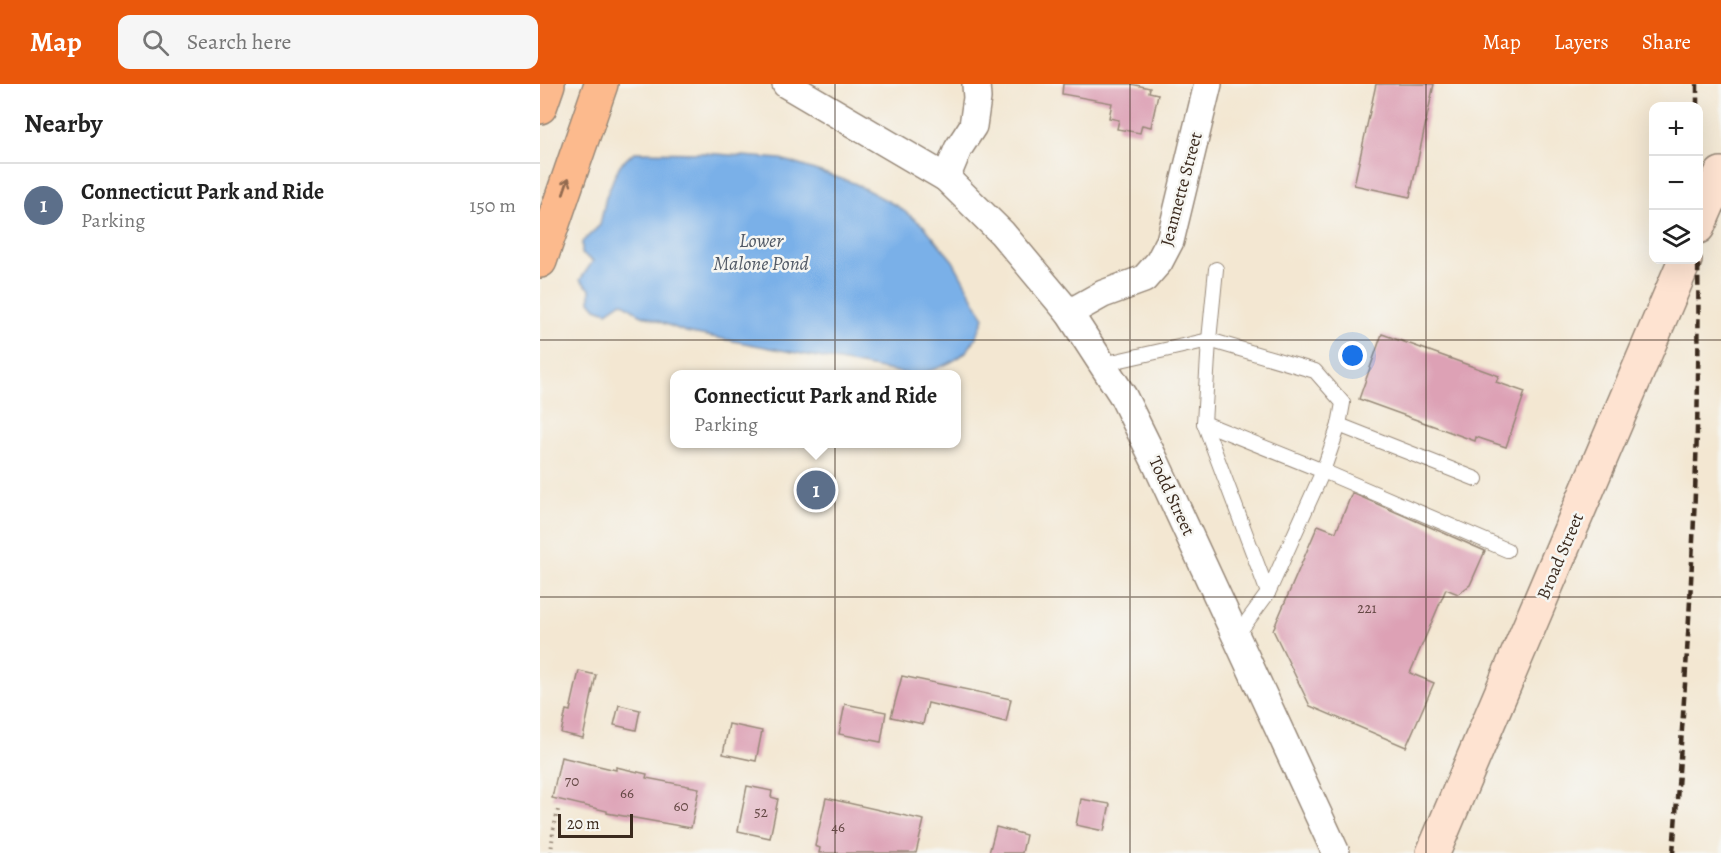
<!DOCTYPE html>
<meta charset="utf-8">
<style>
:root{--surface:#fff;--page:#f6f6f6;--text:#222;--muted:#767676;--line:#e0e0e0;--accent:#ea580c}
body{margin:0;font-family:Alegreya,serif;background:var(--page);color:var(--text)}
.controls{position:absolute;right:18px;top:18px;display:grid;overflow:hidden;border-radius:12px;box-shadow:0 6px 24px #0002}
.controls button{width:54px;height:54px;display:grid;place-items:center;padding:0;border:0;border-bottom:2px solid var(--line);background:var(--surface);color:var(--text);font:30px sans-serif}
.scale{position:absolute;left:18px;bottom:15px;width:75px;box-sizing:border-box;padding-left:6px;border:3px solid #3b2a1e;border-top:0;font-size:16px;line-height:21px;white-space:nowrap;color:#3b2a1e;-webkit-text-stroke:4px #f6f6f2;paint-order:stroke}
.you{position:absolute;left:813px;top:272px;width:21px;height:21px;margin:-15px;border:4px solid #fff;border-radius:50%;background:#1a73e8;box-shadow:0 0 0 9px #1a73e833}
.badge{display:grid;place-items:center;width:39px;height:39px;border-radius:50%;background:var(--accent);color:#fff;font-size:20px;font-weight:700}
.pin{position:absolute;translate:-50% -50%;border:3px solid #fff;box-shadow:0 2px 6px #0006}
.popup{position:absolute;left:130px;top:286px;width:291px;height:78px;box-sizing:border-box;display:grid;place-content:center;border-radius:12px;background:var(--surface);filter:drop-shadow(0 2px 4px #0005);font-size:20px;white-space:nowrap;color:var(--muted)}
.popup b{font-size:22px;color:var(--text)}
.popup::after{content:'';position:absolute;left:50%;top:100%;margin-left:-12px;border:12px solid transparent;border-top-color:var(--surface)}
.list{margin:0;padding:0;list-style:none}
h2{display:flex;justify-content:space-between;align-items:center;height:78px;margin:0;padding:0 24px;font-size:26px}
h2 small{font-size:20px;font-weight:400;color:var(--muted)}
.list li{display:grid;grid-template-columns:39px 1fr auto;gap:18px;align-items:center;box-sizing:border-box;height:84px;padding:0 24px;border-top:2px solid var(--line)}
.list b{display:block;font-size:22px;white-space:nowrap}
.list p{margin:0;font-size:20px;white-space:nowrap;color:var(--muted)}
.list em{font-size:20px;font-style:normal;color:var(--muted)}
.icon{flex:none;width:33px;height:33px;fill:none;stroke:currentColor;stroke-width:2;stroke-linecap:round;stroke-linejoin:round}
.map{position:relative;flex:none;width:1181px;height:769px;overflow:hidden}
header{display:flex;align-items:center;gap:36px;box-sizing:border-box;height:84px;padding:0 30px;background:var(--accent);color:#fff}
header strong{font-size:28px}
nav{display:flex;gap:33px;margin-inline-start:auto;font-size:21px}
.search{width:420px;height:54px;background:var(--page);display:flex;align-items:center;gap:15px;box-sizing:border-box;padding:0 21px;border-radius:12px;color:var(--muted);font-size:22px}
main{display:flex}
aside{flex:1;background:var(--surface)}
.map>svg:first-child{display:block}
.water{fill:#7ab0e8;stroke:#5a6d83;stroke-width:1.5}
.building{fill:#dda1b5}
.lines{fill:none;stroke-linecap:round;stroke-linejoin:round}
.service-casing{stroke:#978878;stroke-width:16}
.minor-casing{stroke:#978878;stroke-width:30}
.secondary-casing{stroke:#978878;stroke-width:36}
.trunk-casing{stroke:#978878;stroke-width:36}
.path{stroke:#978878;stroke-width:4;stroke-dasharray:1.5 4.5;stroke-linecap:butt}
.service{stroke:#fff;stroke-width:14}
.minor{stroke:#fff;stroke-width:27}
.secondary{stroke:#fee3d1;stroke-width:33}
.trunk{stroke:#fcba8d;stroke-width:33}
.rail{stroke:#3b2a1e;stroke-width:4.5;stroke-dasharray:9 4.5;stroke-linecap:butt}
.oneway{stroke:#926b50}
.grid{fill:none;stroke:#3b2a1e;stroke-width:1.5;stroke-opacity:0.55}
.labels{text-anchor:middle;stroke-width:5;stroke-linejoin:round;paint-order:stroke}
.number-label{font-size:15px;fill:#644844}
.street-label{font-size:18px;fill:#3b2a1e;stroke:#f6f6f2}
.water-label{font-size:20px;font-style:italic;fill:#515965;stroke:#f6f6f2}
</style>
<header>
<strong>Map</strong>
<div class="search"><svg class="icon" aria-label="search" viewBox="0 0 24 24"><circle cx="10" cy="10" r="6"/><path d="M15 15l6 6"/></svg>Search here</div>
<nav><a>Map</a><a>Layers</a><a>Share</a></nav>
</header>
<main>
<aside>
<h2>Nearby<small></small></h2>
<ul class="list">
<li><span class="badge" style="background:#5c6f8a">1</span><div><b>Connecticut Park and Ride</b><p>Parking</p></div><em>150 m</em></li>
</ul>
</aside>
<div class="map">
<svg width="1181" height="769" viewBox="0 0 1181 769">
<rect width="100%" height="100%" fill="#f6f6f2"/>
<filter id="ink" filterUnits="userSpaceOnUse"><feTurbulence type="fractalNoise" baseFrequency=".0167" numOctaves="2"/><feDisplacementMap in="SourceGraphic" scale="12" xChannelSelector="R" yChannelSelector="G"/><feConvolveMatrix kernelMatrix="1 2 1 2 8 2 1 2 1" color-interpolation-filters="sRGB"/></filter>
<filter id="wash" filterUnits="userSpaceOnUse"><feTurbulence type="fractalNoise" baseFrequency=".008" numOctaves="4" result="noise"/><feDisplacementMap in="SourceGraphic" scale="24" xChannelSelector="R" yChannelSelector="G"/><feGaussianBlur stdDeviation="1.35" result="paint"/><feColorMatrix in="noise" values="0 0 0 0 0 0 0 0 0 0 0 0 0 0 0 0 0 1.4 0 .05"/><feComposite in="paint" operator="in"/></filter>
<g filter="url(#wash)">
<rect width="100%" height="100%" fill="#f3e7d2"/>
<path class="water" d="M94,68L164,69L241,75L314,99L357,122L384,142L413,177L444,234C440,244 436,256 429,264C419,278 385,291 368,290L146,248L100,230L82,218L67,228L56,224L50,217V205L40,196L53,177L42,170V158L60,141L66,113L75,91L80,81Z"/>
<g id="blocks">
<g class="building">
<path d="M523,0H591L610,4L609,8L618,10L611,43L602,41L600,49L577,45L579,36L569,34L572,19L522,10Z"/>
<path d="M836,0H894L870,113L814,101Z"/>
<path d="M842,250L959,292L956,298L985,308L966,363L936,353L935,357L819,315Z"/>
<path d="M812,409L945,467L930,501L918,510L906,505L870,589L894,599L866,663L770,622L733,546L778,441L796,448Z"/>
<path d="M39,587L56,591L43,654L21,649L26,626L30,627Z"/>
<path d="M362,592L471,615L466,638L388,619L383,640L351,633Z"/>
<path d="M305,620L346,628L341,658L299,650Z"/>
<path d="M79,621L100,626L96,646L74,641Z"/>
<path d="M189,640L222,647L216,677L183,670Z"/>
<path d="M21,673L76,686V683L107,690L106,694L159,704L151,744L67,729V727L12,714Z"/>
<path d="M207,702L232,707L231,713L238,715L230,754L198,747Z"/>
<path d="M286,714L384,736L376,769H279L280,764L275,762Z"/>
<path d="M541,715L570,720L564,747L536,741Z"/>
<path d="M456,743L486,751L482,769H449Z"/>
</g>
</g>
</g>
<g filter="url(#ink)">
<use href="#blocks" fill-opacity="0" stroke="#978878" stroke-width="1.5"/>
<g class="lines">
<defs>
<g id="service">
<path d="M676,185L669,256L775,287L803,319L799,341"/>
<path d="M563,280L669,256L664,339L728,509L697,551"/>
<path d="M664,339L783,387L967,466"/>
<path d="M728,509L783,387L799,341L936,395"/>
</g>
<g id="minor">
<path d="M246,0L406,94L462,149L529,229L583,312L616,379L796,769"/>
<path d="M406,94L418,65L433,42L437,14L436,0"/>
<path d="M529,229L563,210L604,195L619,178L630,157L668,0"/>
</g>
<g id="secondary">
<path d="M1158,143L1181,90"/>
<path d="M893,769L1145,176"/>
</g>
<g id="trunk">
<path d="M0,23L8,0"/>
<path d="M0,177L61,0"/>
</g>
</defs>
<use href="#service" class="service-casing"/>
<use href="#minor" class="minor-casing"/>
<use href="#secondary" class="secondary-casing"/>
<use href="#trunk" class="trunk-casing"/>
<path class="path" d="M11,769L13,748L18,726"/>
<use href="#service" class="service"/>
<use href="#minor" class="minor"/>
<use href="#secondary" class="secondary"/>
<use href="#trunk" class="trunk"/>
<g class="rail">
<path d="M1157,0V22"/>
<path d="M1133,769C1148,571 1161,374 1158,176"/>
</g>
</g>
<defs><path id="oneway-shaft" d="M-6 0H5M1.5-3L5.5 0L1.5 3" fill="none" stroke-width="1.6" stroke-linecap="round" stroke-linejoin="round" transform="scale(1.5)"/></defs>
<use class="oneway" href="#oneway-shaft" transform="translate(26 102) rotate(-71)"/>
</g>
<path class="grid" d="M295,0V769M590,0V769M886,0V769M0,256H1181M0,513H1181"/>
<g class="labels">
<g class="number-label">
<text x="827" y="529">221</text>
<text x="32" y="702">70</text>
<text x="87" y="714">66</text>
<text x="141" y="727">60</text>
<text x="221" y="733">52</text>
<text x="298" y="748">46</text>
</g>
<g class="street-label">
<text transform="translate(641 105) rotate(-75)" y="6">Jeannette Street</text>
<text transform="translate(632 412) rotate(65)" y="6">Todd Street</text>
<text transform="translate(1020 472) rotate(-67)" y="6">Broad Street</text>
</g>
<g class="water-label">
<text x="221" y="163">Lower<tspan x="221" dy="23">Malone Pond</tspan></text>
</g>
</g>
</svg>
<div class="controls">
<button>+</button>
<button>−</button>
<button><svg class="icon" aria-label="layers" viewBox="0 0 24 24"><path d="M12 4l9 5-9 5-9-5zM3 14l9 5 9-5"/></svg></button>
</div>
<div class="scale">20 m</div>
<div class="you"></div>
<div class="pin badge" style="left:276px;top:406px;background:#5c6f8a">1</div>
<div class="popup"><b>Connecticut Park and Ride</b>Parking</div>
</div>
</main>
